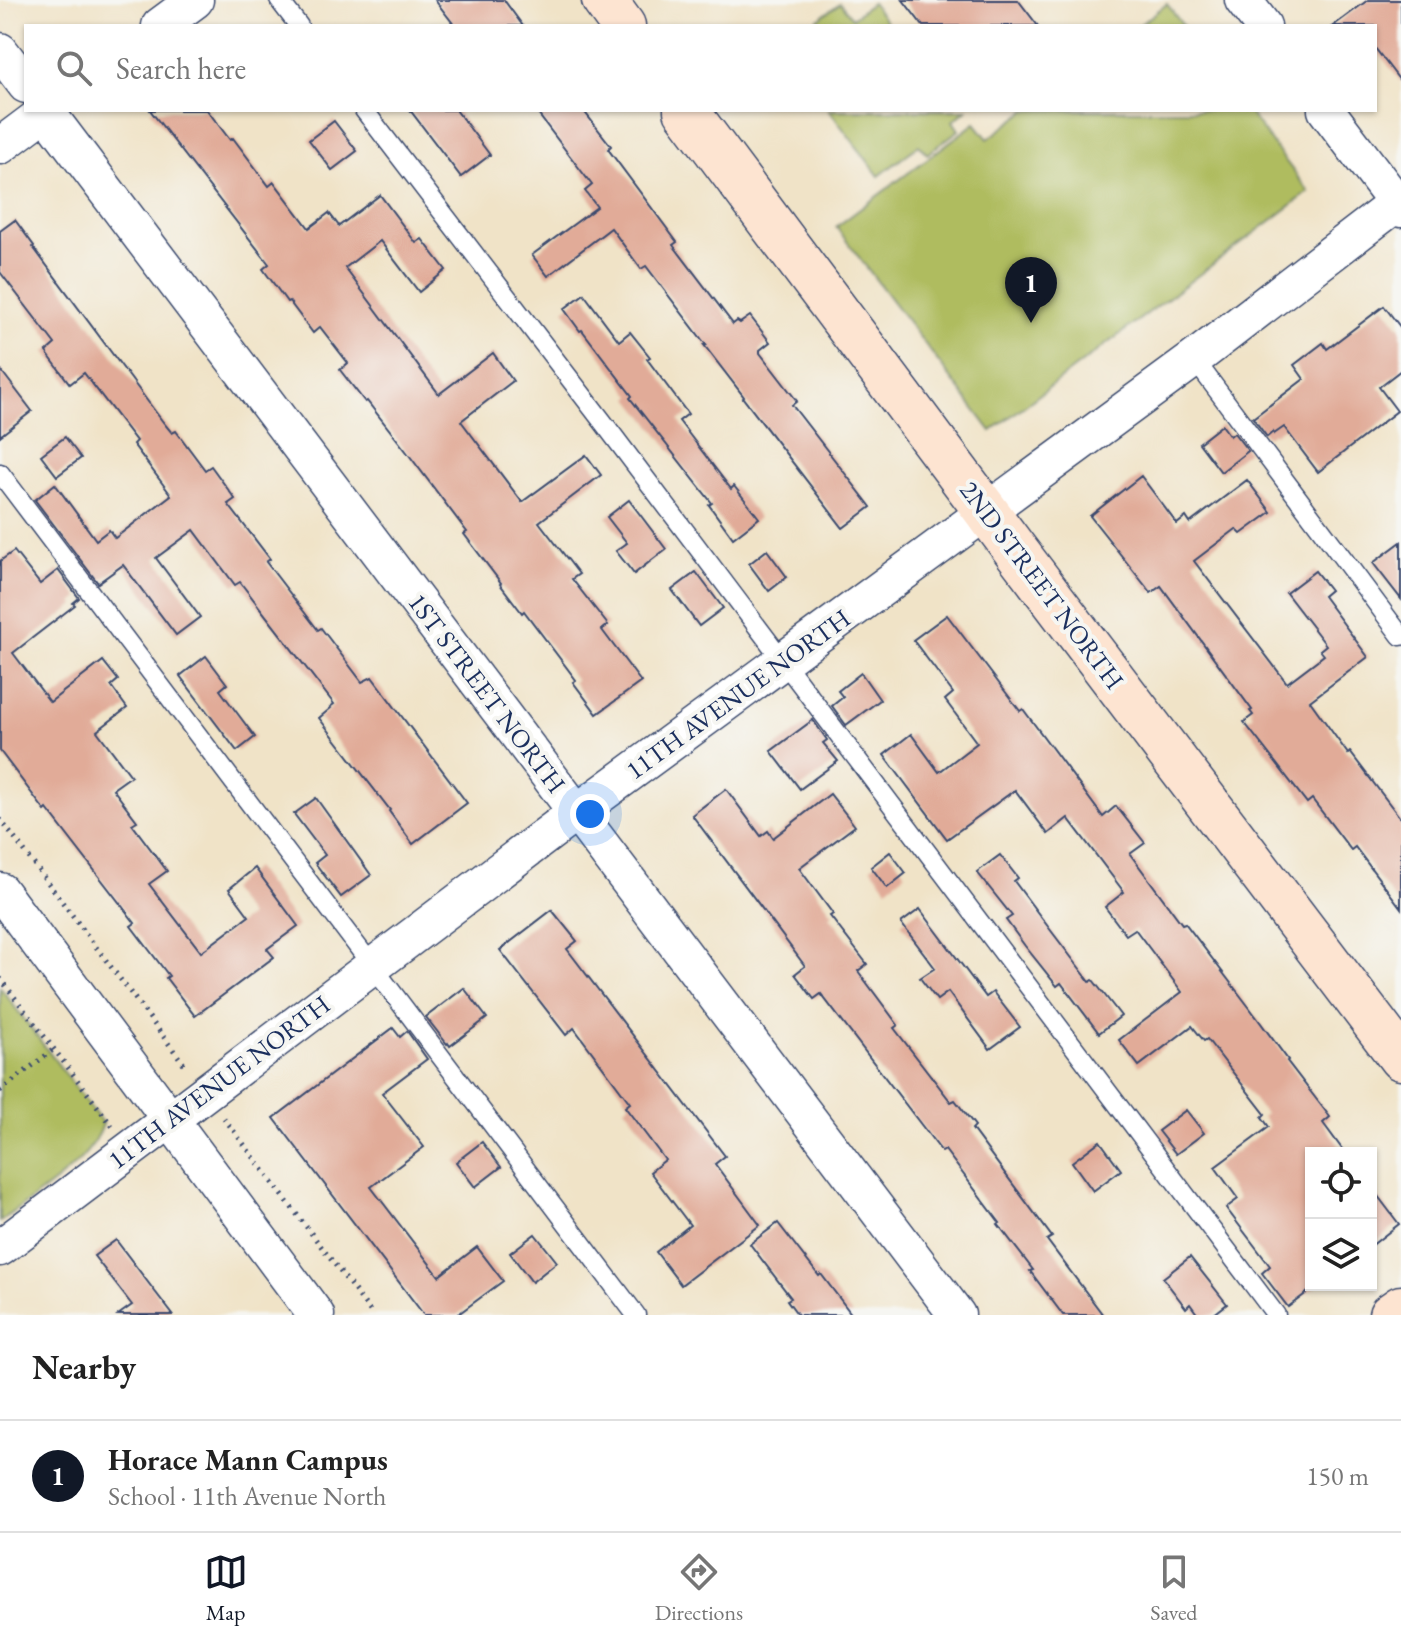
<!DOCTYPE html>
<meta charset="utf-8">
<style>
:root{--surface:#fff;--page:#f2f2f2;--text:#222;--muted:#767676;--line:#e0e0e0;--accent:#111827}
body{margin:0;font-family:"EB Garamond",serif;background:var(--page);color:var(--text)}
.controls{position:absolute;right:24px;bottom:24px;display:grid;overflow:hidden;border-radius:0px;box-shadow:0 2px 6px #0004}
.controls button{width:72px;height:72px;display:grid;place-items:center;padding:0;border:0;border-bottom:2px solid var(--line);background:var(--surface);color:var(--text);font:40px sans-serif}
.you{position:absolute;left:590px;top:814px;width:28px;height:28px;margin:-20px;border:6px solid #fff;border-radius:50%;background:#1a73e8;box-shadow:0 0 0 12px #1a73e833}
.badge{display:grid;place-items:center;width:52px;height:52px;border-radius:50%;background:var(--accent);color:#fff;font-size:26px;font-weight:700}
.pin{position:absolute;translate:-50% -66px;filter:drop-shadow(0 2px 4px #0008)}
.pin::after{content:'';position:absolute;top:42px;width:28px;height:24px;background:inherit;clip-path:polygon(0 0,100% 0,50% 100%)}
.list{margin:0;padding:0;list-style:none}
h2{display:flex;justify-content:space-between;align-items:center;height:104px;margin:0;padding:0 32px;font-size:34px}
h2 small{font-size:26px;font-weight:400;color:var(--muted)}
.list li{display:grid;grid-template-columns:52px 1fr auto;gap:24px;align-items:center;box-sizing:border-box;height:112px;padding:0 32px;border-top:2px solid var(--line)}
.list b{display:block;font-size:30px;white-space:nowrap}
.list p{margin:0;font-size:26px;white-space:nowrap;color:var(--muted)}
.list em{font-size:26px;font-style:normal;color:var(--muted)}
.icon{flex:none;width:44px;height:44px;fill:none;stroke:currentColor;stroke-width:2;stroke-linecap:round;stroke-linejoin:round}
.map{position:relative;flex:none;width:1401px;height:1315px;overflow:hidden}
.search{position:absolute;background:var(--surface);box-shadow:0 2px 6px #0004;left:24px;right:24px;top:24px;height:88px;display:flex;align-items:center;gap:20px;box-sizing:border-box;padding:0 28px;border-radius:0px;color:var(--muted);font-size:30px}
.sheet{height:216px;background:var(--surface)}
nav{display:flex;justify-content:space-around;align-items:center;box-sizing:border-box;height:112px;border-top:2px solid var(--line);background:var(--surface);font-size:22px;color:var(--muted)}
nav a{display:grid;justify-items:center;gap:4px}
nav .on{color:var(--accent)}
.map>svg:first-child{display:block}
.green{fill:#afbc5e;stroke:#65765e;stroke-width:2}
.building{fill:#e1ab98}
.lines{fill:none;stroke-linecap:round;stroke-linejoin:round}
.lane-casing{stroke:#3b4a6e;stroke-width:21}
.street-casing{stroke:#3b4a6e;stroke-width:39}
.secondary-casing{stroke:#3b4a6e;stroke-width:47}
.path{stroke:#3b4a6e;stroke-width:5;stroke-dasharray:2 6;stroke-linecap:butt}
.lane{stroke:#fff;stroke-width:18}
.street{stroke:#fff;stroke-width:36}
.secondary{stroke:#fde4d1;stroke-width:44}
.labels{text-anchor:middle;stroke-width:8;stroke-linejoin:round;paint-order:stroke}
.street-label{font-size:26px;fill:#1b2f5e;stroke:#f6f6f2}
</style>
<div class="map">
<svg width="1401" height="1315" viewBox="0 0 1401 1315">
<rect width="100%" height="100%" fill="#f6f6f2"/>
<filter id="ink" filterUnits="userSpaceOnUse"><feTurbulence type="fractalNoise" baseFrequency=".0125" numOctaves="2"/><feDisplacementMap in="SourceGraphic" scale="16" xChannelSelector="R" yChannelSelector="G"/><feConvolveMatrix kernelMatrix="1 2 1 2 8 2 1 2 1" color-interpolation-filters="sRGB"/></filter>
<filter id="wash" filterUnits="userSpaceOnUse"><feTurbulence type="fractalNoise" baseFrequency=".006" numOctaves="4" result="noise"/><feDisplacementMap in="SourceGraphic" scale="32" xChannelSelector="R" yChannelSelector="G"/><feGaussianBlur stdDeviation="1.8" result="paint"/><feColorMatrix in="noise" values="0 0 0 0 0 0 0 0 0 0 0 0 0 0 0 0 0 1.4 0 .05"/><feComposite in="paint" operator="in"/></filter>
<g filter="url(#wash)">
<rect width="100%" height="100%" fill="#f0e3c7"/>
<g class="green">
<path d="M840,3L852,18L872,3L889,26H809Z"/>
<path d="M1167,4L1183,26H1138Z"/>
<path d="M829,110H967L953,121L959,130L927,154L919,145L879,176Z"/>
<path d="M1027,110H1247L1309,192L991,431L836,227L975,123L988,139Z"/>
<path d="M0,987L103,1124C91,1163 32,1198 0,1222Z"/>
</g>
<g id="blocks">
<g class="building">
<path d="M435,0H504L523,26H455Z"/>
<path d="M903,0H1018L1038,26H923Z"/>
<path d="M1368,0H1401V82L1375,48V26H1333Z"/>
<path d="M150,110H207L230,140L233,138L269,186L274,182L309,228L329,213L339,226L380,195L416,243L422,239L446,270L419,292L380,241L345,268L439,394L493,353L513,381L461,421L522,502L586,455L601,475L539,522L579,574L572,579L608,625L602,630L641,682L597,714L573,682L576,680L524,611L522,613L500,584L501,583L464,534L467,532L406,451L367,401L365,402L340,370L348,363L320,327L313,333L289,301L287,302L263,269L269,264Z"/>
<path d="M410,110H456L490,155L461,177Z"/>
<path d="M535,110H583L611,146L608,149L677,242L673,245L733,324L737,321L740,323L750,316L770,342L760,350V353L797,401L792,405L871,507L843,528L743,398L744,397L704,345H706L646,266L641,269L611,228L548,276L532,255L597,207L585,191L592,185Z"/>
<path d="M334,121L357,151L332,170L309,140Z"/>
<path d="M15,220L34,246L33,247L163,422L172,433L176,431L205,470L211,466L235,499L228,504L270,559L266,562L318,630L321,628L362,682L372,677L467,803L413,844L389,811L390,810L319,718L331,708L330,707L334,704L240,582L235,585L194,530L156,558L200,617L176,635L123,565L98,583L35,500L55,484L96,540L109,530L115,538L171,495L133,444L136,441L84,373L70,384L46,352L55,344L0,272V231Z"/>
<path d="M584,294L619,341L630,332L650,357L647,359L688,414L679,421L731,489L734,486L759,518L733,538L709,505L712,503L630,398L632,396L582,330L580,331L564,309Z"/>
<path d="M1384,306L1401,328V370L1379,387L1397,411L1318,472L1284,427L1274,434L1273,432L1267,437L1253,418L1304,379L1294,365L1323,343L1327,349Z"/>
<path d="M0,369L32,411L0,436Z"/>
<path d="M1222,425L1230,436L1234,433L1248,451L1221,472L1199,443Z"/>
<path d="M65,437L81,458L57,476L41,455Z"/>
<path d="M1141,476L1177,524L1186,517L1190,523L1247,480L1271,512L1241,534L1236,529L1194,561L1287,683L1324,655L1320,650L1326,645L1286,593L1315,571L1330,590L1323,596L1368,657L1310,701L1348,754L1350,752L1401,819V908L1355,847L1351,850L1312,799L1307,803L1244,722L1253,715L1250,711L1252,710L1161,586L1151,593L1090,516Z"/>
<path d="M629,500L666,549L634,574L616,551L627,543L607,517Z"/>
<path d="M1401,542V599L1373,563Z"/>
<path d="M767,550L787,577L769,591L749,564Z"/>
<path d="M14,551L40,584L58,570L79,598L73,603L75,605L13,653L50,702L103,661L118,680L111,686L127,708L97,731L131,776L113,789L137,821L132,824L167,871L149,884L201,952L249,916L229,889L255,868L298,926L267,949L274,957L195,1016L166,978L169,976L131,926L135,923L47,809L45,811L0,751V561Z"/>
<path d="M696,572L723,608L699,626L672,590Z"/>
<path d="M947,615L1020,711L1023,709L1103,817L1116,806L1145,843L1130,854L1182,924L1185,923L1249,1007L1288,1060L1287,1061L1330,1117L1323,1123L1345,1153H1311V1285L1316,1286L1288,1307L1262,1273L1270,1266L1226,1208L1238,1199L1215,1167L1269,1127L1262,1117L1265,1114L1207,1039L1204,1041L1192,1026L1139,1066L1119,1040L1182,992L1135,929L1126,935L1105,907L1124,892L1068,818L1048,834L1015,790L947,839L884,755L911,734L939,772L977,743L945,700L953,693L913,640Z"/>
<path d="M206,656L227,684L220,690L255,737L237,751L180,676Z"/>
<path d="M861,673L880,700L846,725L832,706L843,697L838,691Z"/>
<path d="M813,720L827,740L823,743L838,761L800,789L771,751Z"/>
<path d="M726,789L761,836L768,831L773,838L830,794L855,826L799,868L833,914L830,916L867,964L858,971L898,1025L894,1028L951,1102L955,1100L975,1126L972,1129L1052,1237L1047,1240L1103,1315H1063L1030,1271L1033,1270L998,1224L1000,1223L945,1150L942,1152L821,994L814,999L795,974L805,966L692,815Z"/>
<path d="M316,798L371,875L341,897L315,863L325,855L294,814Z"/>
<path d="M890,852L906,873L887,888L871,867Z"/>
<path d="M1000,855L1018,878L1014,881L1049,928L1090,982L1093,980L1121,1016L1099,1033L1061,983L1057,986L1025,946L1006,920L1012,916L977,872Z"/>
<path d="M920,909L986,997L993,992L1020,1027L990,1049L948,992L937,1000L920,978L935,968L901,923Z"/>
<path d="M552,910L577,941L567,949L725,1156L715,1164L760,1225L681,1285L656,1252L690,1225L650,1172L665,1160L625,1107L630,1103L574,1028L566,1035L500,950Z"/>
<path d="M464,988L487,1018L450,1046L448,1043L447,1044L426,1017Z"/>
<path d="M393,1028L400,1037L407,1031L427,1059L382,1093L424,1147L371,1187L439,1276L477,1247L503,1281L457,1315H424L274,1118Z"/>
<path d="M1186,1110L1204,1133L1176,1154L1158,1131Z"/>
<path d="M1100,1141L1121,1170L1093,1191L1072,1162Z"/>
<path d="M482,1142L501,1167L475,1187L456,1162Z"/>
<path d="M1371,1187L1399,1224L1371,1246Z"/>
<path d="M778,1223L819,1276L821,1274L852,1315H798L787,1300L791,1298L750,1244Z"/>
<path d="M535,1234L557,1262L532,1282L510,1253Z"/>
<path d="M116,1240L153,1289L173,1315H118L132,1305L94,1256Z"/>
<path d="M1190,1257L1227,1304L1213,1315H1198L1190,1304L1186,1308L1163,1278Z"/>
</g>
</g>
</g>
<g filter="url(#ink)">
<use href="#blocks" fill-opacity="0" stroke="#3b4a6e" stroke-width="2"/>
<g class="lines">
<defs>
<g id="lane">
<path d="M279,0L299,26"/>
<path d="M364,110L603,422L1276,1315"/>
<path d="M1194,359L1401,636"/>
<path d="M0,473L636,1315"/>
</g>
<g id="street">
<path d="M1243,0L1263,26"/>
<path d="M160,26L195,0"/>
<path d="M0,51L26,85"/>
<path d="M45,110L957,1315"/>
<path d="M1326,110L1401,209"/>
<path d="M0,146L48,110"/>
<path d="M0,891L316,1315"/>
<path d="M0,1248L577,812L1194,359L1401,200"/>
</g>
<g id="secondary">
<path d="M604,0L623,26"/>
<path d="M686,110L1016,551L1401,1058"/>
<path d="M1391,1315L1401,1308"/>
</g>
</defs>
<use href="#lane" class="lane-casing"/>
<use href="#street" class="street-casing"/>
<use href="#secondary" class="secondary-casing"/>
<g class="path">
<path d="M0,819L187,1068"/>
<path d="M0,978L113,1127"/>
<path d="M0,1091L54,1049"/>
<path d="M224,1118L373,1315"/>
</g>
<use href="#lane" class="lane"/>
<use href="#street" class="street"/>
<use href="#secondary" class="secondary"/>
</g>
</g>
<g class="labels">
<g class="street-label">
<text transform="translate(1042 585) rotate(53)" y="9">2ND STREET NORTH</text>
<text transform="translate(487 693) rotate(53)" y="9">1ST STREET NORTH</text>
<text transform="translate(738 694) rotate(-36)" y="9">11TH AVENUE NORTH</text>
<text transform="translate(219 1082) rotate(-37)" y="9">11TH AVENUE NORTH</text>
</g>
</g>
</svg>
<div class="controls">
<button><svg class="icon" aria-label="locate" viewBox="0 0 24 24"><circle cx="12" cy="12" r="6"/><path d="M12 2v4M12 18v4M2 12h4M18 12h4"/></svg></button>
<button><svg class="icon" aria-label="layers" viewBox="0 0 24 24"><path d="M12 4l9 5-9 5-9-5zM3 14l9 5 9-5"/></svg></button>
</div>
<div class="you"></div>
<div class="pin badge" style="left:1031px;top:323px">1</div>
<div class="search"><svg class="icon" aria-label="search" viewBox="0 0 24 24"><circle cx="10" cy="10" r="6"/><path d="M15 15l6 6"/></svg>Search here</div>
</div>
<section class="sheet">
<h2>Nearby<small></small></h2>
<ul class="list">
<li><span class="badge">1</span><div><b>Horace Mann Campus</b><p>School · 11th Avenue North</p></div><em>150 m</em></li>
</ul>
</section>
<nav>
<a class="on"><svg class="icon" aria-label="map" viewBox="0 0 24 24"><path d="M3 6l6-2 6 2 6-2v14l-6 2-6-2-6 2zM9 4v14M15 6v14"/></svg>Map</a>
<a><svg class="icon" aria-label="directions" viewBox="0 0 24 24"><path d="M12 3l9 9-9 9-9-9zM9 14v-3h6M13 9l2 2-2 2"/></svg>Directions</a>
<a><svg class="icon" aria-label="saved" viewBox="0 0 24 24"><path d="M7 4h10v16l-5-4-5 4z"/></svg>Saved</a>
</nav>
